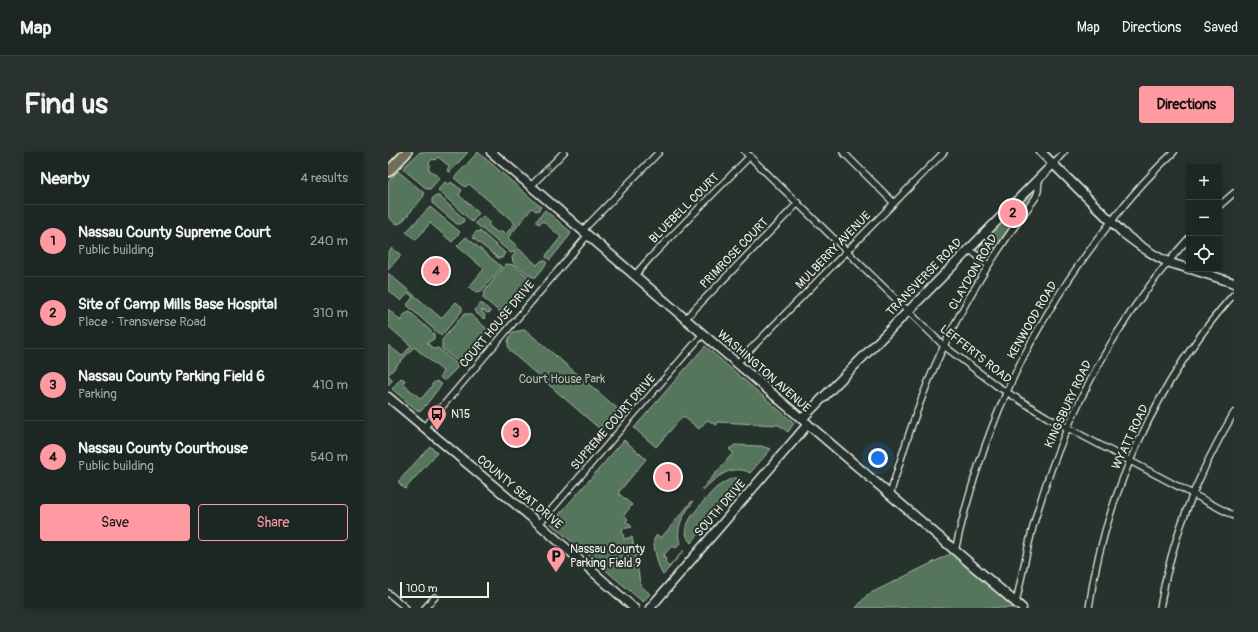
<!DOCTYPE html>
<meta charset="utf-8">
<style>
:root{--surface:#1c2622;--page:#29322f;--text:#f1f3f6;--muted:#a0a5a5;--line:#3a4340;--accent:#ff9aa2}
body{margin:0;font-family:Pangolin,sans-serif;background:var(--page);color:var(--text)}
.controls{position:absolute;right:12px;top:12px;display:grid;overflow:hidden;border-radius:4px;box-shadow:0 2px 10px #0003}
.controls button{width:36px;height:36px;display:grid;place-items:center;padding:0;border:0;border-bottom:1px solid var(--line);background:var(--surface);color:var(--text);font:20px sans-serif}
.scale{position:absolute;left:12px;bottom:10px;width:89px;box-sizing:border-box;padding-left:4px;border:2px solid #f4f1e8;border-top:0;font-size:11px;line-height:14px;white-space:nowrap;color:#f4f1e8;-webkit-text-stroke:3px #26332d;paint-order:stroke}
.you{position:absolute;left:490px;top:306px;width:14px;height:14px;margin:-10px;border:3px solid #fff;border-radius:50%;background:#1a73e8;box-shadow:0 0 0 6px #1a73e833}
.badge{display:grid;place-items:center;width:26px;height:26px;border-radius:50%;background:var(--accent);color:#111;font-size:13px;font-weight:700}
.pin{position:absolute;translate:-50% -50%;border:2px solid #fff;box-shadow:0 1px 4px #0006}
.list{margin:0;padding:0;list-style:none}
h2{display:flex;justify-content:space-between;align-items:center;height:52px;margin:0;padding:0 16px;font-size:17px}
h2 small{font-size:13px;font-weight:400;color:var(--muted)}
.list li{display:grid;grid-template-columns:26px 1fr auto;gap:12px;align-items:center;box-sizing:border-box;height:72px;padding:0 16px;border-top:1px solid var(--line)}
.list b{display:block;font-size:15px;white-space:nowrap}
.list p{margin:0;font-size:13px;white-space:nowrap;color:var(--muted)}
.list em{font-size:13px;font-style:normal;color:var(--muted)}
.actions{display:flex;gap:8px;padding:12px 16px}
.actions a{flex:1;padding:9px 0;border:1px solid var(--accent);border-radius:4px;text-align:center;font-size:14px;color:var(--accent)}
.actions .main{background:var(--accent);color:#111}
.icon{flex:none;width:22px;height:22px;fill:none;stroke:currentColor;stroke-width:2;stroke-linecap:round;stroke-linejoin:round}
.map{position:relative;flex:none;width:846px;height:456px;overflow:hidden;border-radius:4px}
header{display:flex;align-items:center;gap:24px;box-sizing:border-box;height:56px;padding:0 20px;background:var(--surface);border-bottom:1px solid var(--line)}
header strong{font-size:19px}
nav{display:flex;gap:22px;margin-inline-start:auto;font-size:14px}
.intro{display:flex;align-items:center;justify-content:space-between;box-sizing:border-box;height:96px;padding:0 24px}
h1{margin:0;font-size:28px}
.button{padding:10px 18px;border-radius:4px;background:var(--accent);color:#111;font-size:14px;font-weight:700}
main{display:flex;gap:24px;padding:0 24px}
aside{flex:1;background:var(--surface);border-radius:4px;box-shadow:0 2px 10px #0003}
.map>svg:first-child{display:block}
.green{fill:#57755d;stroke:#a6b3a2}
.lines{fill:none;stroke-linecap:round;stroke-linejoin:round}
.street-casing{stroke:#f4f1e8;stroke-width:8}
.secondary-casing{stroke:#f4f1e8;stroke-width:11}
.primary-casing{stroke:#f4f1e8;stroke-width:12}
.street{stroke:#26332d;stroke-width:5.5}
.secondary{stroke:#26332d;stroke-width:8}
.primary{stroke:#706e59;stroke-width:9}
.oneway{stroke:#6e766e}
.labels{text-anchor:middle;stroke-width:4;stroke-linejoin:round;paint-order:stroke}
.street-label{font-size:12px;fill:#f4f1e8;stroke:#26332d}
.park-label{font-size:12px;fill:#b5bfb0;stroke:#26332d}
.poi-label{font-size:12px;fill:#f4f1e8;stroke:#26332d;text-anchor:start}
</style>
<header>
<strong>Map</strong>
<nav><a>Map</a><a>Directions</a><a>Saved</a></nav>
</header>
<div class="intro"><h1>Find us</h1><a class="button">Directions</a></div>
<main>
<aside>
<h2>Nearby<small>4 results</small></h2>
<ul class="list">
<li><span class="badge">1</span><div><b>Nassau County Supreme Court</b><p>Public building</p></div><em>240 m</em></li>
<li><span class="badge">2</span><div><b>Site of Camp Mills Base Hospital</b><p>Place · Transverse Road</p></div><em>310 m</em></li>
<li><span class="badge">3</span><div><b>Nassau County Parking Field 6</b><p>Parking</p></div><em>410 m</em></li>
<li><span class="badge">4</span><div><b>Nassau County Courthouse</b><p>Public building</p></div><em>540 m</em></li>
</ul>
<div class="actions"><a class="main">Save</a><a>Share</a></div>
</aside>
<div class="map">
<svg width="846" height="456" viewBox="0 0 846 456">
<rect width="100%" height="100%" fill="#26332d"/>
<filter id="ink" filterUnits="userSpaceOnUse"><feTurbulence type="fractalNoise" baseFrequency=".025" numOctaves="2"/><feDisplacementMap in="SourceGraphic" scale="8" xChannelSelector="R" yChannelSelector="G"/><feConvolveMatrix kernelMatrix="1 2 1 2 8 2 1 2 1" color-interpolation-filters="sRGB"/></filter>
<g filter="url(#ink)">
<g class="green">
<path d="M32,0H80L64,18L62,20L59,19L61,14L50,5L47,8L44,7L41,11L42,13L40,17L52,26L42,37H39L15,17L16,15Z"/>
<path d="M90,0L153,55L151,58L148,59L144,56L120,86L130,95L126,100L123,101L87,71L95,64L102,70L100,73L110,81L113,79L117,83L127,71L81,32L77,35L66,26Z"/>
<path d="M10,19L36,41V44L13,71L8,72L0,65V30Z"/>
<path d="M651,26L650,39L600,113L581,97Z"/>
<path d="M57,30L61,32L63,30L74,38L71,43L91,61L84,70L50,38Z"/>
<path d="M47,44H51L75,66L76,69L73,72H69L44,51V47Z"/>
<path d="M42,55L72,80L64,90L42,71L28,88L18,80Z"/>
<path d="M157,58L183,80L182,83L162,108L158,105L159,102L173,85L155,69L151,72L149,71V68Z"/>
<path d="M92,79L117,101L114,106H110L85,86V83L88,80Z"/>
<path d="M78,85L114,115L93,139L88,140L81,135L96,117L69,94Z"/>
<path d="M4,96L13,103L0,118V100Z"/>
<path d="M131,97L149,113L153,109L156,108L159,111L148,125H144L125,110L124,105Z"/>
<path d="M118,112L126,113L142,126V131L116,160L113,161L95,146L96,140Z"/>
<path d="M0,121L53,166L68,150L74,155V159L53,184L19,153L25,145L20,141L13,149L0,138Z"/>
<path d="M92,152H95L103,160L99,161L95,158L93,159L97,163L96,167L88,161L87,157Z"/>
<path d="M0,157L13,169C15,163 16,162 22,160L46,182V187L39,191L46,197L50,196L69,212V216L56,229L52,225L55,219L26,195L0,223L5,228L0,233V193L14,204L23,194L0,174Z"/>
<path d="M76,162H82L99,177V180L76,208L69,209L54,197V188Z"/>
<path d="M136,178L141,181L230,257L213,278L123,200C118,192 119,188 125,180Z"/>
<path d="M317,194L406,271L400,280L391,273L329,270V273L319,268L311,277L295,264L268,295L246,276Z"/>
<path d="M13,226L17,228L15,232L33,247L44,234V232L48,229L54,232L34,258L30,259L4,237Z"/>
<path d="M236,288L258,307L230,341L244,353L236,363L240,367L238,369L244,375L234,377L236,387L244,385L252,430L254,435L262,442L255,450L163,372Z"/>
<path d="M347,293L373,294L383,297L362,321C344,311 327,326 315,338L314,337L345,301L341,297Z"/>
<path d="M42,294L49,301L17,337L10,330Z"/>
<path d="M345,326H349L355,330L303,391C290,377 306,361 315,350C320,345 323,340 328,336C333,332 339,329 345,326Z"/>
<path d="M304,349L305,350C296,362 287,375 292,392L288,396L284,394L275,404L278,407L277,410L281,415L296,398L275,423C271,418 265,395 266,388C266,387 268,384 269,383L273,386Z"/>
<path d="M564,401L629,456H468L479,443Z"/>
</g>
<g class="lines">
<defs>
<g id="street">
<path d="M357,0L556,194L609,234L659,265L846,364"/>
<path d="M455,0L506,51"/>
<path d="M665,12L676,0"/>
<path d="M143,34L176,0"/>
<path d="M831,54L846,41"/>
<path d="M195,78L271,0"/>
<path d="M581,97L600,113"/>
<path d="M247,123L262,106L362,4"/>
<path d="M297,167L410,51"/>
<path d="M349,211L556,0"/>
<path d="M36,276L200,83"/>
<path d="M502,343C517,292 533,242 556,194C581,140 612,93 648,45L650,39L651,26"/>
<path d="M151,372L315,182"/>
<path d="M567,399C595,274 643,170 723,70C742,45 763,21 786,0"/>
<path d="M0,441L18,456"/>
<path d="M628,451C635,419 641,385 651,354C681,255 732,162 801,86"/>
<path d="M37,456L47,445"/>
<path d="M701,456C716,344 771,226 846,142"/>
<path d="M772,456C783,387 810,321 846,261"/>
</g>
<g id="secondary">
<path d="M103,0L634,456"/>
<path d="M653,0L735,81C749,92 764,103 780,110C787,113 794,114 801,117"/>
<path d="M803,117L846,131"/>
<path d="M0,245L144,366L246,456"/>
<path d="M414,267L665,12"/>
<path d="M262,456L420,272"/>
</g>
<path id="primary" d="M0,20L19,0"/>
</defs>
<use href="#street" class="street-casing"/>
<use href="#secondary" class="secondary-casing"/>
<use href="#primary" class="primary-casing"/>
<use href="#street" class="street"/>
<use href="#secondary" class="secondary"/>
<use href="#primary" class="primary"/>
</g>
<defs><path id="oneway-chevron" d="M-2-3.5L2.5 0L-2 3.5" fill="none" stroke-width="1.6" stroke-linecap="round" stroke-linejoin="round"/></defs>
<use class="oneway" href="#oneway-chevron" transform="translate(160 17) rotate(-46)"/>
</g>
<defs>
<symbol id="bus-pin" viewBox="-11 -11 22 30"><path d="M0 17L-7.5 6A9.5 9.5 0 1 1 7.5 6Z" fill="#ff9aa2" stroke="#26332d"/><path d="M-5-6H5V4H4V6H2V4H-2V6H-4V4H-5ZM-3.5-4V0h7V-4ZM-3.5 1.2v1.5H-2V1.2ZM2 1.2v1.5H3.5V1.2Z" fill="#111"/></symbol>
<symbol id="parking-pin" viewBox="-11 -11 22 30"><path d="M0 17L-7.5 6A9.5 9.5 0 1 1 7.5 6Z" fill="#ff9aa2" stroke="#26332d"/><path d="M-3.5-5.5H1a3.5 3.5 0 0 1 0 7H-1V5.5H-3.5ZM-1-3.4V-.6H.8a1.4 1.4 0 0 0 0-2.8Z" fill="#111"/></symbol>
</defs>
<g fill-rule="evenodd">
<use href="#bus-pin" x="38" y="251" width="22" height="30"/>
<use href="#parking-pin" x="157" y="393" width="22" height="30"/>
</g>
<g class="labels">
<g class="street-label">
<text transform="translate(296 56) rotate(-45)" y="4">BLUEBELL COURT</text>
<text transform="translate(445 98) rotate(-46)" y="4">MULBERRY AVENUE</text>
<text transform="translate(346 101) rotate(-46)" y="4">PRIMROSE COURT</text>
<text transform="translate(585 120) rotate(-60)" y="4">CLAYDON ROAD</text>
<text transform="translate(536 125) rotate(-46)" y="4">TRANSVERSE ROAD</text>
<text transform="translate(644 168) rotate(-60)" y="4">KENWOOD ROAD</text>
<text transform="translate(109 172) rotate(-50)" y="4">COURT HOUSE DRIVE</text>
<text transform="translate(588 202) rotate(38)" y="4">LEFFERTS ROAD</text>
<text transform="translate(376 219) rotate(41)" y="4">WASHINGTON AVENUE</text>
<text transform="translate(680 252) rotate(-65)" y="4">KINGSBURY ROAD</text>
<text transform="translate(225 270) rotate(-49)" y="4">SUPREME COURT DRIVE</text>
<text transform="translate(742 285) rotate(-65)" y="4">WYATT ROAD</text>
<text transform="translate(132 340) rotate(40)" y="4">COUNTY SEAT DRIVE</text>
<text transform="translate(332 356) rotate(-49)" y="4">SOUTH DRIVE</text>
</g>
<g class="park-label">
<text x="174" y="231">Court House Park</text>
</g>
<g class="poi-label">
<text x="63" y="266">N15</text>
<text x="182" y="401">Nassau County<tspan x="182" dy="14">Parking Field 9</tspan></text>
</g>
</g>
</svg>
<div class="controls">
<button>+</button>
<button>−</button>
<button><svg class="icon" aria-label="locate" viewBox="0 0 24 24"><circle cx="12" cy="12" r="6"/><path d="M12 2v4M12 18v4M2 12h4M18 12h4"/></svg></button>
</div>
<div class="scale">100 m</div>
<div class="you"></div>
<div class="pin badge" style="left:280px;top:325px">1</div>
<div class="pin badge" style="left:625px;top:61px">2</div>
<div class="pin badge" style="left:128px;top:281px">3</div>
<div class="pin badge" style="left:48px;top:119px">4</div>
</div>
</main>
